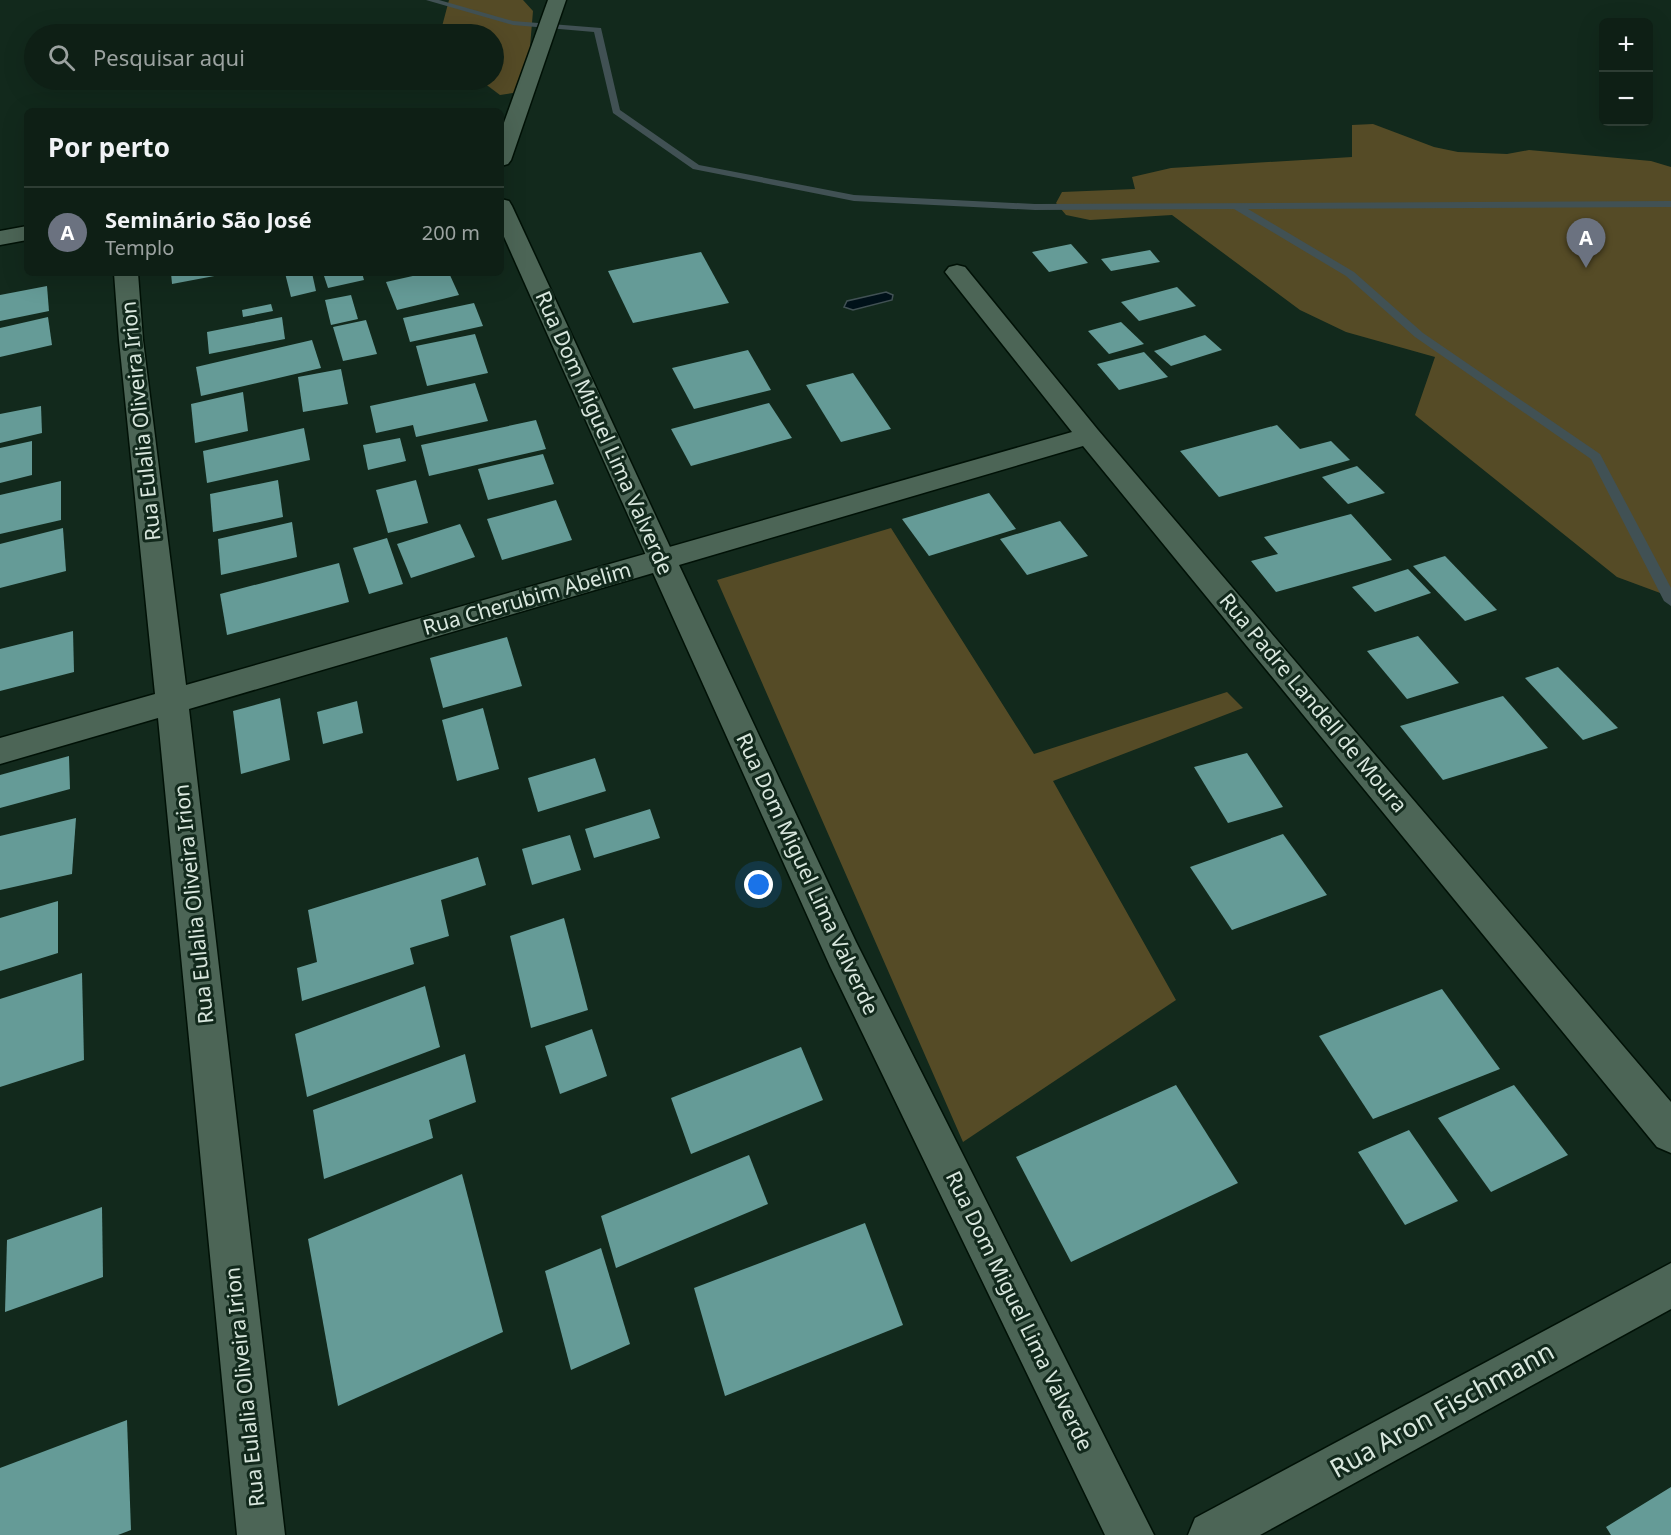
<!DOCTYPE html>
<html lang="pt">
<meta charset="utf-8">
<style>
:root{--surface:#0e1f15;--page:#17271e;--text:#f1f3f6;--muted:#9ba2a0;--line:#2e3d34;--accent:#df98f2}
body{margin:0;font-family:"Noto Sans",sans-serif;background:var(--page);color:var(--text)}
.controls{position:absolute;right:18px;top:18px;display:grid;overflow:hidden;border-radius:9px;box-shadow:0 6px 24px #0002}
.controls button{width:54px;height:54px;display:grid;place-items:center;padding:0;border:0;border-bottom:2px solid var(--line);background:var(--surface);color:var(--text);font:30px sans-serif}
.you{position:absolute;left:759px;top:885px;width:21px;height:21px;margin:-15px;border:4px solid #fff;border-radius:50%;background:#1a73e8;box-shadow:0 0 0 9px #1a73e833}
.badge{display:grid;place-items:center;width:39px;height:39px;border-radius:50%;background:var(--accent);color:#fff;font-size:20px;font-weight:700}
.pin{position:absolute;translate:-50% -50px;filter:drop-shadow(0 2px 3px #0008)}
.pin::after{content:'';position:absolute;top:32px;width:21px;height:18px;background:inherit;clip-path:polygon(0 0,100% 0,50% 100%)}
.list{margin:0;padding:0;list-style:none}
h2{display:flex;justify-content:space-between;align-items:center;height:78px;margin:0;padding:0 24px;font-size:26px}
h2 small{font-size:20px;font-weight:400;color:var(--muted)}
.list li{display:grid;grid-template-columns:39px 1fr auto;gap:18px;align-items:center;box-sizing:border-box;height:90px;padding:0 24px;border-top:2px solid var(--line)}
.list b{display:block;font-size:22px;white-space:nowrap}
.list p{margin:0;font-size:20px;white-space:nowrap;color:var(--muted)}
.list em{font-size:20px;font-style:normal;color:var(--muted)}
.icon{flex:none;width:33px;height:33px;fill:none;stroke:currentColor;stroke-width:2;stroke-linecap:round;stroke-linejoin:round}
.map{position:relative;flex:none;width:1671px;height:1535px;overflow:hidden}
.search{position:absolute;background:var(--surface);box-shadow:0 6px 24px #0002;left:24px;top:24px;width:480px;height:66px;display:flex;align-items:center;gap:15px;box-sizing:border-box;padding:0 21px;border-radius:33px;color:var(--muted);font-size:22px}
.panel{position:absolute;background:var(--surface);box-shadow:0 6px 24px #0002;left:24px;top:108px;width:480px;height:168px;border-radius:9px}
.map>svg:first-child{display:block}
.green{fill:#554b26}
.water{fill:#001119;stroke:#415154;stroke-width:1.5}
.lines{fill:none;stroke-linecap:round;stroke-linejoin:round}
.stream{fill:#415154;fill-rule:evenodd}
.building{fill:#659b97}
.minor-casing{stroke:#001106;stroke-width:3}
.tertiary-casing{stroke:#001106;stroke-width:3}
.minor{fill:#4c6556;fill-rule:evenodd}
.tertiary{fill:#4c6556;fill-rule:evenodd}
.labels{text-anchor:middle;stroke-width:6;stroke-linejoin:round;paint-order:stroke}
.street-label{font-size:21px;fill:#d9e7de;stroke:#12291c}
.near-street-label{font-size:26px;fill:#d9e7de;stroke:#12291c}
</style>
<div class="map">
<svg width="1671" height="1535" viewBox="0 0 1671 1535">
<rect width="100%" height="100%" fill="#12291c"/>
<g class="green">
<path d="M449,0H523L533,11L527,83L519,92L500,95L480,80H494V34H440Z"/>
<path d="M1373,124L1434,147L1458,152L1507,154L1529,150L1651,161L1671,167V597L1617,577L1415,415L1435,357L1346,332L1300,310L1172,215L1090,220L1066,215L1056,203L1062,192L1135,189L1132,177L1171,168L1352,157V125Z"/>
<path d="M891,528L1034,754L1227,692L1243,708L1053,781L1176,1000L963,1142L717,580Z"/>
</g>
<path class="water" d="M886,292L893,295L892,300L853,310L844,307L847,301Z"/>
<g class="lines">
<path class="stream" d="M426,0H439L513,21L601,28L620,110L699,165L854,195L1035,204L1671,201V207L1248,209L1354,272L1423,333L1600,454L1671,588V606L1664,601L1591,459L1415,337L1346,276L1234,209L1035,210L854,201L693,169L613,113L594,32L513,25Z"/>
</g>
<g class="building">
<path d="M1071,244L1088,263L1049,272L1032,252Z"/>
<path d="M1150,250L1160,262L1111,271L1101,259Z"/>
<path d="M701,252L729,303L633,323L608,271Z"/>
<path d="M171,273H225V274L172,284Z"/>
<path d="M285,273H312L316,291L291,297Z"/>
<path d="M323,273H362L364,280L328,288Z"/>
<path d="M426,273H449L459,295L397,310L386,282Z"/>
<path d="M47,286L49,311L0,321V295Z"/>
<path d="M1177,287L1196,306L1139,321L1121,302Z"/>
<path d="M351,295L358,319L331,325L325,300Z"/>
<path d="M474,303L483,326L410,342L403,318Z"/>
<path d="M271,304L273,311L243,317L242,310Z"/>
<path d="M48,317L52,345L0,357V328Z"/>
<path d="M282,317L285,339L209,354L207,332Z"/>
<path d="M366,320L377,354L343,361L333,327Z"/>
<path d="M1121,322L1144,344L1109,354L1088,331Z"/>
<path d="M475,334L488,373L427,386L416,346Z"/>
<path d="M1205,335L1222,350L1171,366L1154,351Z"/>
<path d="M312,340L321,368L201,396L196,367Z"/>
<path d="M748,350L771,390L694,409L672,368Z"/>
<path d="M1144,352L1168,377L1119,390L1097,364Z"/>
<path d="M341,369L348,404L303,412L298,377Z"/>
<path d="M853,373L891,429L841,442L806,385Z"/>
<path d="M475,383L488,421L416,437L413,425L376,433L370,406Z"/>
<path d="M243,392L248,431L195,443L191,404Z"/>
<path d="M769,403L792,438L691,466L671,429Z"/>
<path d="M41,406L42,433L0,443V414Z"/>
<path d="M536,420L546,449L429,476L421,445Z"/>
<path d="M1277,425L1300,449L1331,441L1350,460L1219,497L1180,451Z"/>
<path d="M304,428L310,460L207,483L203,451Z"/>
<path d="M400,438L406,461L368,470L363,445Z"/>
<path d="M32,441V475L0,483V448Z"/>
<path d="M543,454L554,484L488,500L478,469Z"/>
<path d="M1357,466L1385,493L1348,504L1322,477Z"/>
<path d="M278,480L283,517L213,532L210,494Z"/>
<path d="M416,480L428,523L388,533L376,490Z"/>
<path d="M61,481V520L0,534V495Z"/>
<path d="M989,493L1016,529L929,556L902,519Z"/>
<path d="M556,500L572,540L502,560L487,519Z"/>
<path d="M1351,514L1392,560L1276,592L1251,561L1278,554L1264,537Z"/>
<path d="M1060,521L1088,556L1027,575L1000,539Z"/>
<path d="M292,522L297,557L221,575L218,539Z"/>
<path d="M460,524L475,557L411,578L397,544Z"/>
<path d="M63,528L66,571L0,588V544Z"/>
<path d="M387,538L403,584L369,594L353,548Z"/>
<path d="M1445,556L1497,610L1465,621L1413,566Z"/>
<path d="M339,563L349,602L227,635L220,594Z"/>
<path d="M1408,569L1431,593L1375,612L1352,587Z"/>
<path d="M73,631L74,672L0,691V649Z"/>
<path d="M1418,636L1459,683L1407,699L1367,651Z"/>
<path d="M507,637L522,686L443,708L430,658Z"/>
<path d="M1558,667L1618,728L1583,740L1525,678Z"/>
<path d="M1503,696L1548,748L1443,780L1400,726Z"/>
<path d="M280,698L290,760L241,774L233,711Z"/>
<path d="M357,701L363,733L323,744L317,712Z"/>
<path d="M483,708L499,769L457,781L442,720Z"/>
<path d="M1247,753L1283,807L1228,823L1194,767Z"/>
<path d="M69,756L70,789L0,808V775Z"/>
<path d="M595,758L606,791L538,812L528,778Z"/>
<path d="M650,809L660,838L594,858L585,829Z"/>
<path d="M76,818L72,874L0,890V836Z"/>
<path d="M1283,834L1327,895L1232,930L1190,867Z"/>
<path d="M570,835L581,870L532,885L522,849Z"/>
<path d="M478,857L486,885L441,900L449,936L410,948L414,964L302,1001L297,968L317,962L308,910Z"/>
<path d="M58,901V953L0,971V918Z"/>
<path d="M564,918L588,1010L531,1028L510,936Z"/>
<path d="M82,973L84,1060L0,1087V999Z"/>
<path d="M425,986L440,1047L307,1097L295,1034Z"/>
<path d="M1442,989L1500,1069L1373,1119L1319,1036Z"/>
<path d="M592,1029L607,1076L560,1094L545,1046Z"/>
<path d="M801,1047L823,1100L691,1154L671,1098Z"/>
<path d="M465,1054L476,1102L429,1120L433,1138L324,1179L313,1110Z"/>
<path d="M1176,1085L1238,1183L1071,1262L1016,1157Z"/>
<path d="M1514,1085L1568,1155L1491,1192L1438,1118Z"/>
<path d="M1409,1130L1458,1201L1405,1225L1358,1152Z"/>
<path d="M749,1155L768,1204L616,1268L601,1216Z"/>
<path d="M462,1174L503,1332L338,1406L308,1239Z"/>
<path d="M102,1207L103,1277L5,1312L7,1240Z"/>
<path d="M865,1223L903,1325L725,1396L694,1288Z"/>
<path d="M601,1248L630,1344L571,1370L545,1271Z"/>
<path d="M127,1420L131,1530L118,1535H0V1468Z"/>
<path d="M1671,1487V1535H1611L1606,1527Z"/>
</g>
<g class="lines">
<defs>
<g id="minor">
<path d="M27,226V240L0,245V231Z"/>
<path d="M957,265L965,267L1098,430L1671,1102V1153L1657,1147L1083,446L679,565L856,942L1154,1535H1105L830,966L653,573L189,709L285,1535H237L158,718L0,764V738L155,694L119,340L114,273H138L143,340L186,685L1072,432L945,272L949,267Z"/>
<path d="M1671,1263V1309L1260,1535H1188L1195,1518Z"/>
</g>
<g id="tertiary">
<path d="M548,0H566L511,160L508,164L501,166V131Z"/>
<path d="M501,199L509,201L512,206L676,560L672,567L662,570L652,567L648,560L501,230Z"/>
</g>
</defs>
<use href="#minor" class="minor-casing"/>
<use href="#tertiary" class="tertiary-casing"/>
<use href="#minor" class="minor"/>
<use href="#tertiary" class="tertiary"/>
</g>
<g class="labels">
<g class="street-label">
<text transform="translate(141 421) rotate(-96)" y="7">Rua Eulalia Oliveira Irion</text>
<text transform="translate(604 433) rotate(66)" y="7">Rua Dom Miguel Lima Valverde</text>
<text transform="translate(527 599) rotate(-16)" y="7">Rua Cherubim Abelim</text>
<text transform="translate(1313 703) rotate(50)" y="7">Rua Padre Landell de Moura</text>
<text transform="translate(807 874) rotate(65)" y="7">Rua Dom Miguel Lima Valverde</text>
<text transform="translate(194 904) rotate(-96)" y="7">Rua Eulalia Oliveira Irion</text>
<text transform="translate(1019 1311) rotate(64)" y="7">Rua Dom Miguel Lima Valverde</text>
<text transform="translate(245 1387) rotate(-96)" y="7">Rua Eulalia Oliveira Irion</text>
</g>
<g class="near-street-label">
<text transform="translate(1442 1410) rotate(-29)" y="9">Rua Aron Fischmann</text>
</g>
</g>
</svg>
<div class="controls">
<button>+</button>
<button>−</button>
</div>
<div class="you"></div>
<div class="pin badge" style="left:1586px;top:268px;background:#6b7280">A</div>
<div class="search"><svg class="icon" aria-label="search" viewBox="0 0 24 24"><circle cx="10" cy="10" r="6"/><path d="M15 15l6 6"/></svg>Pesquisar aqui</div>
<section class="panel">
<h2>Por perto<small></small></h2>
<ul class="list">
<li><span class="badge" style="background:#6b7280">A</span><div><b>Seminário São José</b><p>Templo</p></div><em>200 m</em></li>
</ul>
</section>
</div>
